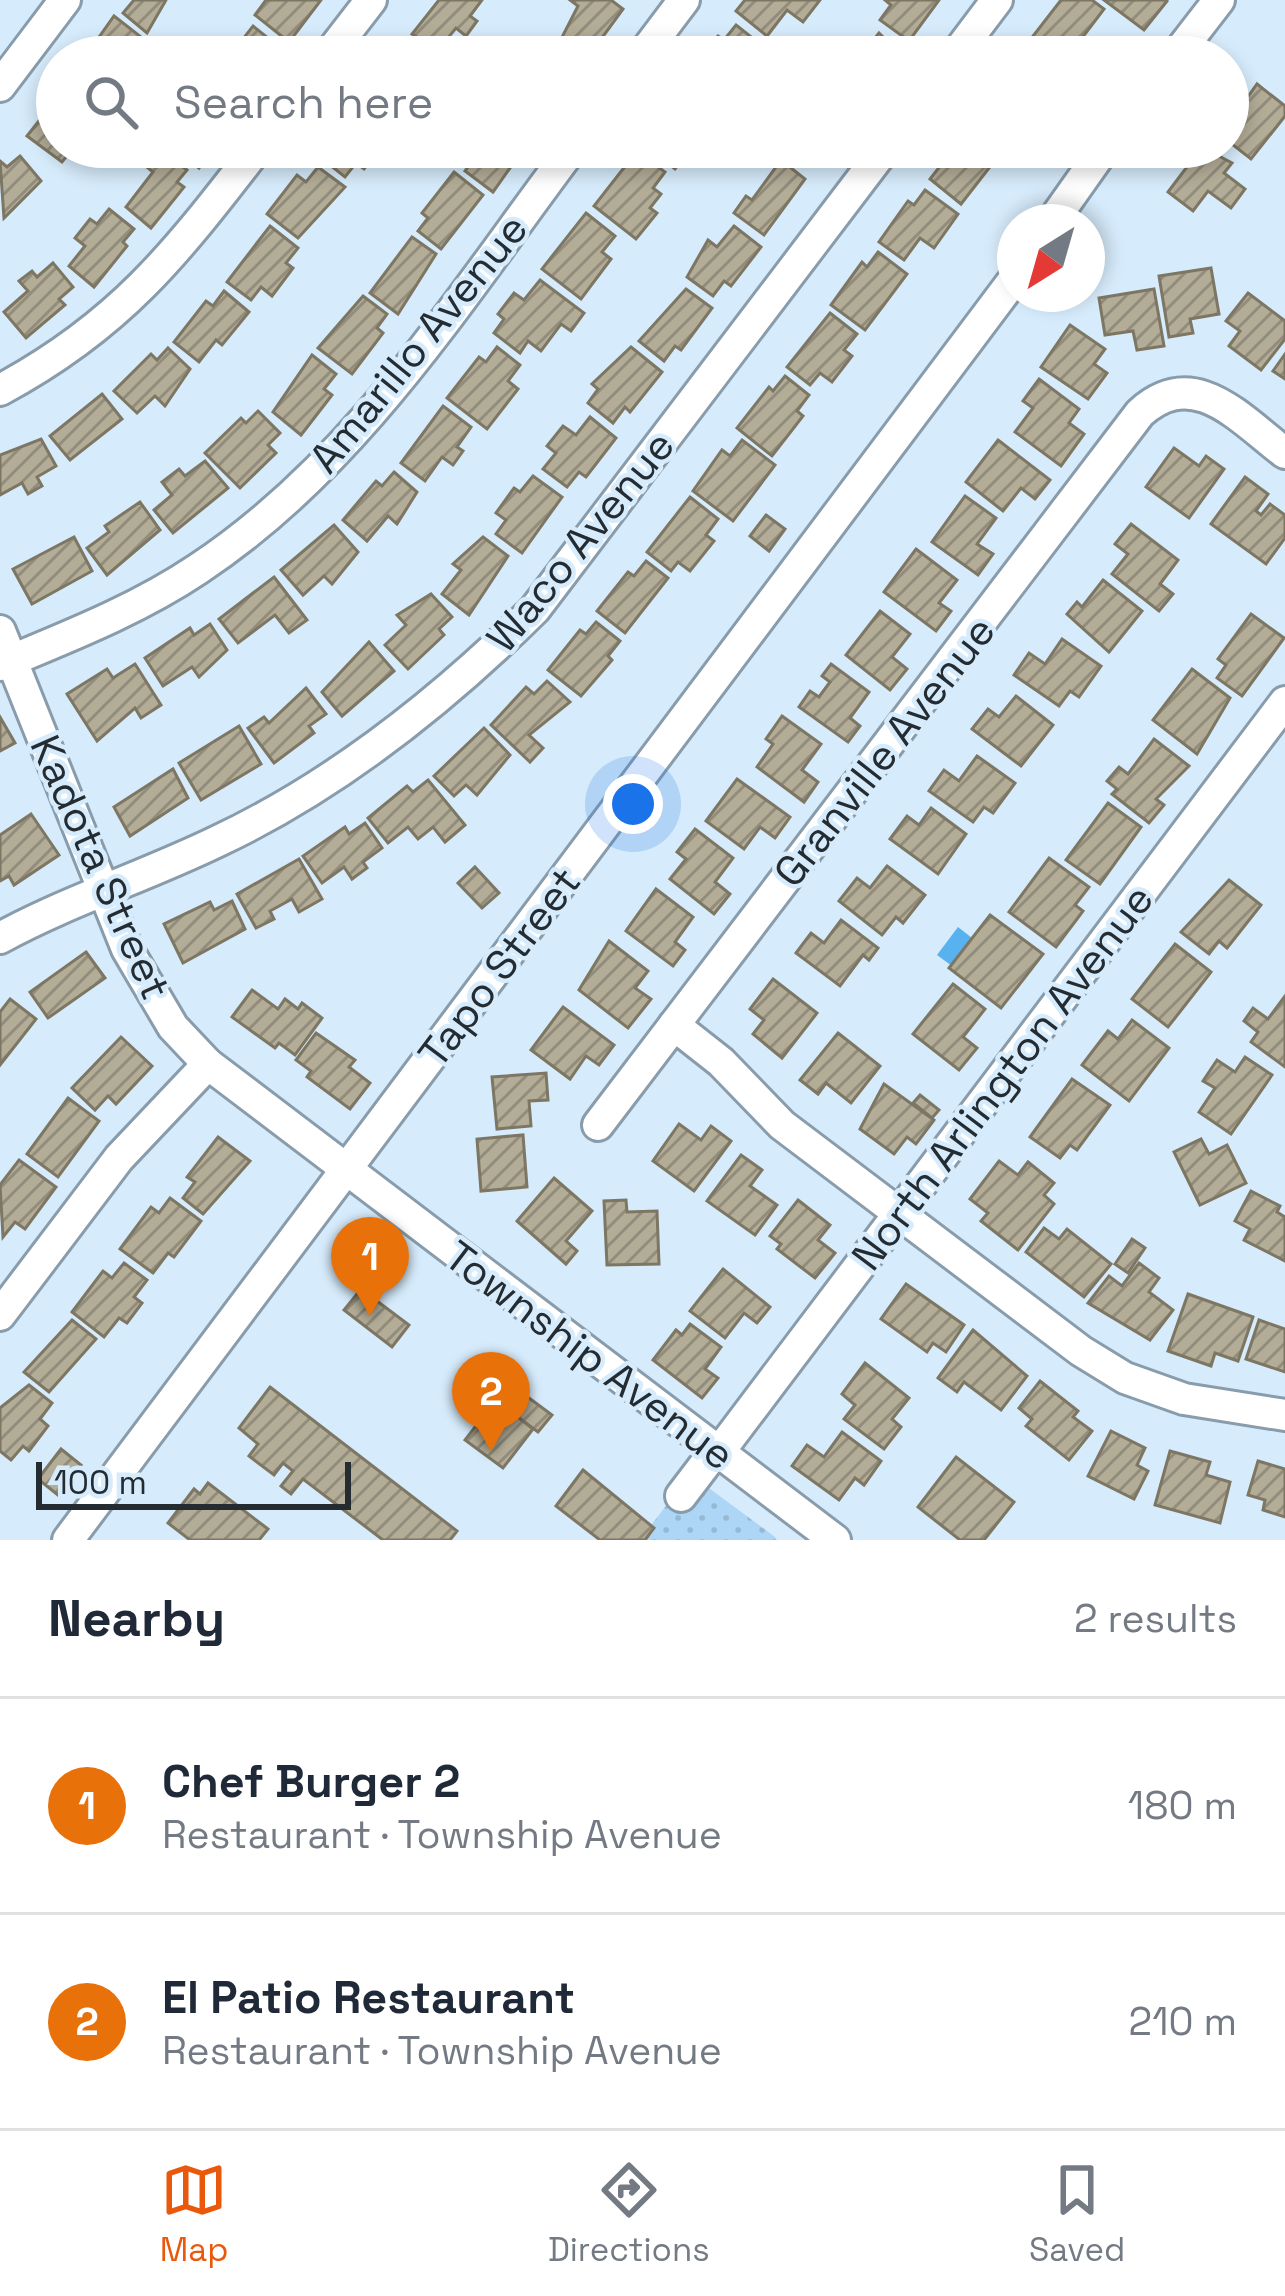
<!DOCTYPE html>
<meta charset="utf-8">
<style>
:root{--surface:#fff;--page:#f2f2f3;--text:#1f2937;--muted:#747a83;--line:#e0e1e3;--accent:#ea580c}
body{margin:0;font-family:"Space Grotesk",sans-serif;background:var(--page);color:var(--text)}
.compass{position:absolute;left:997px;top:204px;width:108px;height:108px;border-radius:50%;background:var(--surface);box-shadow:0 6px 18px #0003;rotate:217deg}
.scale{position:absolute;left:36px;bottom:30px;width:315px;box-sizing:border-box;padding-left:12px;border:6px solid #242c32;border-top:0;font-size:33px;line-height:42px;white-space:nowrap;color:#242c32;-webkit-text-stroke:9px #d6ebfb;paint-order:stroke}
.you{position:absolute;left:633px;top:804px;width:42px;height:42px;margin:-30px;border:9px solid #fff;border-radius:50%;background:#1a73e8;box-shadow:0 0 0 18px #1a73e833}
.badge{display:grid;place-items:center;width:78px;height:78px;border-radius:50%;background:var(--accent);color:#fff;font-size:39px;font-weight:700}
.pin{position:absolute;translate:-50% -99px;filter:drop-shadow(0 3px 6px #0008)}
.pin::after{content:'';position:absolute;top:63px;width:42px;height:36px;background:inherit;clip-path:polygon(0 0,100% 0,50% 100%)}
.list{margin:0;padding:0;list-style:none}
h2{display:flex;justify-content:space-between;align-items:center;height:156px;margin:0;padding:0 48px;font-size:51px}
h2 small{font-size:39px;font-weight:400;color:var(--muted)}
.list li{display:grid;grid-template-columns:78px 1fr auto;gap:36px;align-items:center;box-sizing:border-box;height:216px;padding:0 48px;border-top:3px solid var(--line)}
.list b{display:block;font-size:45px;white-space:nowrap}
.list p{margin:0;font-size:39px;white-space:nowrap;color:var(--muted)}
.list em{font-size:39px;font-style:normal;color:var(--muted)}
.icon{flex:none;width:66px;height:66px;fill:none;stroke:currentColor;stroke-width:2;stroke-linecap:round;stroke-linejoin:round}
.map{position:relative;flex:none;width:1285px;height:1540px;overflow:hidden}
.search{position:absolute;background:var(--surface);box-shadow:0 6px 18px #0003;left:36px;right:36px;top:36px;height:132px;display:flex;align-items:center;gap:30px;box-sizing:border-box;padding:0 42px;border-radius:66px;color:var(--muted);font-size:45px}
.sheet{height:588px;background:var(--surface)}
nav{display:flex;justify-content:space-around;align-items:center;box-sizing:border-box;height:168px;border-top:3px solid var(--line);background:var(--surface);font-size:33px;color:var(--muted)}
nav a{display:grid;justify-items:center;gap:6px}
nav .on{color:var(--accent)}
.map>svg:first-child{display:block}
.green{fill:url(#green-dots)}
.water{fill:#59b2f0}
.building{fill:url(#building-hatch);stroke:#7d7663;stroke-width:3}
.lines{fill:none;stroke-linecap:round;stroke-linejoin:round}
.minor-casing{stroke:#899cab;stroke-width:36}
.minor{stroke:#fff;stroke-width:30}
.labels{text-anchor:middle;stroke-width:9;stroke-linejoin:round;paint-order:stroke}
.street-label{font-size:42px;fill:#242c32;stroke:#d6ebfb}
</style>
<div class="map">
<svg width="1285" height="1540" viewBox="0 0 1285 1540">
<defs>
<pattern id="green-dots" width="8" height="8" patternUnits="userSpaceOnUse" patternTransform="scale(3)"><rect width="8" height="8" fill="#add6f6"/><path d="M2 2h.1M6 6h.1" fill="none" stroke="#95b8d3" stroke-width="1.8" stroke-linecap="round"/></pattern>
<pattern id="building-hatch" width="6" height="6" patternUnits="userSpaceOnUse" patternTransform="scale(3)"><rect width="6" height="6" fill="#b3ac97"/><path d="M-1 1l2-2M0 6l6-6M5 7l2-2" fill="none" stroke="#918c7c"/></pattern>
</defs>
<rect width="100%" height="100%" fill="#d6ebfb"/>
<path class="green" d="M690,1474L775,1537L777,1540H640Z"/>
<path class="water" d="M958,927L972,938L952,966L937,955Z"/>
<g class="building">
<path d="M134,0H166L147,33L123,13Z"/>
<path d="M266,0H321L289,42L255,15Z"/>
<path d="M439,0H482L470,16L477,21L466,36L456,28L447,39L457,47L449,57L412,34Z"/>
<path d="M570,0H611L623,9L588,57H571L557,47L578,6Z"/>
<path d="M745,0H820L803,22L787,10L767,36L736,11Z"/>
<path d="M939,0L909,41L880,20L891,5L885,0Z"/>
<path d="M1061,0H1092L1104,9L1073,50L1066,45L1051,57L1030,40Z"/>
<path d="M1104,0H1166L1167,1L1144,30Z"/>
<path d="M114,16L141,37L126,57H85Z"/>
<path d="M736,25L769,51L765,57H702L718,36L724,40Z"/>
<path d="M253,26L278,46L270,57H229Z"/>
<path d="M879,33L904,57H843L851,46L862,54Z"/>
<path d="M1257,84L1285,106V116L1251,159L1228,141V99L1236,89L1247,98Z"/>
<path d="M57,98V147H74L62,162L27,136Z"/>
<path d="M174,147H214L199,168Z"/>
<path d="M329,147H381L364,169L356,163L345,177L321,158Z"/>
<path d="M517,147L522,151L493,192L465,171L476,156L465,147Z"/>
<path d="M647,147H692L675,169Z"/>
<path d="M781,147H832L823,159L816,153L806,166Z"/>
<path d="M955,147L1003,150L961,204L930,179Z"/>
<path d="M1202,147L1232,163L1224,173L1245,189L1231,208L1208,191L1193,211L1168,192Z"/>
<path d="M161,150L187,170L177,182L184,187L151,228L126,207L153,172L148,168Z"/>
<path d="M637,151L665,172L653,188L661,194L650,208L657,213L636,239L594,206Z"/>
<path d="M20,156L41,181L4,218L0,161L7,167Z"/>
<path d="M781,160L805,179L764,235L734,213L746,196L752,200Z"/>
<path d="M318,167L345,187L298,238L267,214L297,175L306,182Z"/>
<path d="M454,172L483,195L441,249L418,231L428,218L422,213Z"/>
<path d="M925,190L958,214L934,248L920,238L904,260L879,242L908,201L914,205Z"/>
<path d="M109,209L134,229L123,242L127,246L94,287L69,266L85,246L75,238L90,219L97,224Z"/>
<path d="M586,213L615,236L602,252L611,259L581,299L542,269Z"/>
<path d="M270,226L298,248L286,263L293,268L272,296L261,287L251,300L227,282Z"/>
<path d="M734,226L761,247L731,286L724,281L713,296L687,277L708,240L717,247Z"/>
<path d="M412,237L436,254L398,314L370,293Z"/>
<path d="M878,252L907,274L865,330L831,305L862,262L867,267Z"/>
<path d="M53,263L73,287L59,299L65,305L26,338L4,312L28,291L19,281L32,271L37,277Z"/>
<path d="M1211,268L1219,314L1190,319L1193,333L1169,337L1159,276Z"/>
<path d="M540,280L584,313L571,331L561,324L541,351L528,341L520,353L494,333L504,319L498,314L514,293L524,300Z"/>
<path d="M686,289L712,308L681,350L675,346L664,361L639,341Z"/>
<path d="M1154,289L1164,346L1137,350L1133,331L1105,335L1099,298Z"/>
<path d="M224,291L249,312L222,345L216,340L199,362L174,342L206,301L213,306Z"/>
<path d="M1248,293L1285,321V339L1261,370L1229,346L1240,331L1226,321Z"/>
<path d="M363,296L387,314L377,328L383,333L352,374L318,348Z"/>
<path d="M830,313L857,334L844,350L852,356L832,382L820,373L810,385L787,367Z"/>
<path d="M1070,325L1105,349L1094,364L1107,373L1088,399L1041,367Z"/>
<path d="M497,347L520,365L508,381L518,389L487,429L447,398L479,357L486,362Z"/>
<path d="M631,347L662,372L630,412L625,407L613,423L588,403L598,389L592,384Z"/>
<path d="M168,348L190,369L165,406L155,396L137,413L114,391L151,354L157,360Z"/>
<path d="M1285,354V379L1273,371Z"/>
<path d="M312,355L336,374L324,389L332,395L301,435L273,412Z"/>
<path d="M785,376L809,395L797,411L803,416L772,456L737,428L769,387L773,391Z"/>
<path d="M1039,379L1079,409L1069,423L1084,434L1061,466L1015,432L1033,408L1023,401Z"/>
<path d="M102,394L122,419L70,460L50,436Z"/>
<path d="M443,406L471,427L457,447L463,451L453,465L442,457L425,481L401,463Z"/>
<path d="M258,411L280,433L268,445L276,453L240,488L205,453L241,418L246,423Z"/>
<path d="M590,417L616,438L586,477L579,472L567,487L543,469L556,453L547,446L563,426L576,435Z"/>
<path d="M41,439L56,466L37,477L42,486L28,494L22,483L0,495V455Z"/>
<path d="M742,440L775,465L733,521L693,491L722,450L730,456Z"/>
<path d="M998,440L1050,480L1035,499L1021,488L1003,511L966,482Z"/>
<path d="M1174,448L1199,466L1206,456L1224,469L1189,518L1146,487Z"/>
<path d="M205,461L228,488L173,533L154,510L172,495L162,482L179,469L185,476Z"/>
<path d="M394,472L417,492L397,524L388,516L367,541L343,520L376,481L382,486Z"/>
<path d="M533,476L562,497L522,553L496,534L506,520L496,513L514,488L520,492Z"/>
<path d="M1245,477L1268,494L1256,511L1261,515L1270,504L1285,515V538L1266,564L1211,524Z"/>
<path d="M965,496L996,518L977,544L993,554L978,575L932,542Z"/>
<path d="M690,497L718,519L706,535L714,541L690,571L678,562L671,571L647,552Z"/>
<path d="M140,502L160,530L107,575L87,548L109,532L105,526Z"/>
<path d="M766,515L785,529L769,551L750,536Z"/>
<path d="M1131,524L1178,560L1160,584L1173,594L1159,611L1112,574L1128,554L1115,544Z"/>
<path d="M334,525L358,552L332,584L324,576L303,595L281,570Z"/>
<path d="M74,537L92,571L32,604L13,569Z"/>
<path d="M483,537L508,556L469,615L442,594L461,570L453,564Z"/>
<path d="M916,549L957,580L939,603L951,611L936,631L884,592Z"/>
<path d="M646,561L668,578L625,633L597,611L628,572L634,576Z"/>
<path d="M274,577L307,620L289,633L275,615L238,643L219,619Z"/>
<path d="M1103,580L1142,611L1109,652L1067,614L1077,602L1082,607Z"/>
<path d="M431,594L452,617L439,629L444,635L408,669L385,645L406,625L397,615Z"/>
<path d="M880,611L910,634L892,657L907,669L890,690L846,655Z"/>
<path d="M1251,614L1284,638L1242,696L1217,678L1226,665L1218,659Z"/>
<path d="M596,622L620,641L608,656L612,660L581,696L548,670L580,630L586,634Z"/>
<path d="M210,624L227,650L199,677L192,667L163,686L145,658L190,628L194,635Z"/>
<path d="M1062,639L1101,666L1079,697L1070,691L1059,706L1014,675L1029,653L1045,664Z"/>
<path d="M369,642L394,671L342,716L322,692Z"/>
<path d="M135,664L161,705L141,718L135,708L97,741L67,694L107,669L113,678Z"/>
<path d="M831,664L869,692L850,718L860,726L848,742L799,707L810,691L819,697L830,682L822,676Z"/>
<path d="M1192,669L1230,698L1197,754L1153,720Z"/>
<path d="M547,681L570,702L529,735L543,748L530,762L491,725L526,687L534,694Z"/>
<path d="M306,688L326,714L309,726L314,733L274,763L248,728L264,717L269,723Z"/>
<path d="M1016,696L1053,725L1021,766L972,729L988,709L999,717Z"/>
<path d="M782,716L821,744L802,770L818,782L804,802L757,767L773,744L766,739Z"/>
<path d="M0,717L15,743L0,751Z"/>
<path d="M239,726L261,764L201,800L179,763Z"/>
<path d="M484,728L510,755L477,795L466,785L454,796L434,776Z"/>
<path d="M1154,739L1189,766L1156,799L1164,805L1149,823L1112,794L1117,789L1107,781L1119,767L1128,774Z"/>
<path d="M977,756L1015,783L993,813L984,807L973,822L929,791L944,770L959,781Z"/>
<path d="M173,769L188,798L130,836L114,807Z"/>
<path d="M737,779L790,817L775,838L760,827L744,849L706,821Z"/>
<path d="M428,780L465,825L445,842L433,827L418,839L408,827L388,843L368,818L407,786L413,792Z"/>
<path d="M1108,803L1141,827L1100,884L1066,860Z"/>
<path d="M931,808L966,834L938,874L890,839L907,816L919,825Z"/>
<path d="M31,814L59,855L14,885L9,876L0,881V835Z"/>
<path d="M365,823L382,848L363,862L367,868L352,879L344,867L322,883L303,856L345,827L349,834Z"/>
<path d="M695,829L733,858L715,882L730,894L714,914L670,879L686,859L677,852Z"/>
<path d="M1049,858L1089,887L1075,905L1083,911L1056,947L1009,912Z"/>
<path d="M299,859L322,899L299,912L292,899L270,911L274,919L256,928L237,894Z"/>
<path d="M887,866L925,895L903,923L896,917L882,935L839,901L857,878L870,888Z"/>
<path d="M475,867L499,893L482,908L458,883Z"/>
<path d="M1229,880L1261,905L1227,948L1219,941L1209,954L1181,932Z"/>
<path d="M656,889L693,917L675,942L685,950L673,966L626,931Z"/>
<path d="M232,901L245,929L183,963L164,924L210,902L214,910Z"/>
<path d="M990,915L1043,954L1001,1008L949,968Z"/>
<path d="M841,920L878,948L869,960L863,955L840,986L796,953L811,933L824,943Z"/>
<path d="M609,941L648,971L635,988L651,999L628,1028L579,990Z"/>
<path d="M1175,944L1211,972L1168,1027L1132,999Z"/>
<path d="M86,952L105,978L48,1018L30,992Z"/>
<path d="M773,979L817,1013L782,1058L753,1034L764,1020L750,1009Z"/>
<path d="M953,984L985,1009L963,1037L977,1048L959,1070L913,1034Z"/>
<path d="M252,990L278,1009L285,999L298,1009L302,1003L322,1018L295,1055L279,1043L275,1048L232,1017Z"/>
<path d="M1285,996V1067L1251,1042L1258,1032L1244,1021L1253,1008L1268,1019Z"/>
<path d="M10,999L36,1019L0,1065V1012Z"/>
<path d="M563,1007L614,1045L599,1065L586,1056L570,1079L531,1050Z"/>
<path d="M1132,1020L1169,1048L1129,1101L1082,1065L1108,1031L1118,1039Z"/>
<path d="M316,1033L355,1060L349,1067L370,1083L350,1109L307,1077L311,1071L296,1060Z"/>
<path d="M838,1033L880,1066L851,1103L826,1083L818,1094L800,1080Z"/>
<path d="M121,1037L152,1066L116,1104L108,1096L95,1110L72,1088Z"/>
<path d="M1245,1057L1272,1075L1231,1134L1199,1112L1215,1088L1203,1081L1217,1060L1235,1072Z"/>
<path d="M546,1073L548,1100L529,1101L531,1126L497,1129L492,1077Z"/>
<path d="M1072,1079L1110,1105L1077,1150L1070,1145L1060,1158L1030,1137Z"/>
<path d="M884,1084L934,1120L916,1144L907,1137L894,1154L860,1129Z"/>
<path d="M920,1095L939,1110L932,1118L913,1103Z"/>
<path d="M68,1098L99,1121L58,1177L27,1154Z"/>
<path d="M679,1124L701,1140L711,1126L731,1141L694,1191L653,1161Z"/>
<path d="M523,1135L527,1187L481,1191L477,1139Z"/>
<path d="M218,1137L250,1161L203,1214L183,1198L195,1182L187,1177Z"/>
<path d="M1201,1139L1209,1154L1227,1145L1246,1183L1200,1205L1174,1152Z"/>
<path d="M741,1155L762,1170L750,1186L777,1205L755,1235L707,1201Z"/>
<path d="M19,1160L56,1187L25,1229L15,1222L3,1237L0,1185Z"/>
<path d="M999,1161L1018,1175L1028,1162L1054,1183L1044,1195L1054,1204L1018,1250L981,1221L988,1213L970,1199Z"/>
<path d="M554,1178L592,1211L566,1241L577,1251L566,1264L517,1221Z"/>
<path d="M1251,1191L1280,1206L1277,1212L1285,1217V1261L1244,1240L1250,1229L1235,1221Z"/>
<path d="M170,1198L201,1221L174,1257L168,1253L153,1273L120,1249L151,1207L159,1213Z"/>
<path d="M626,1200L627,1212L657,1211L659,1264L607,1265L604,1201Z"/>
<path d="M798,1200L830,1225L818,1240L835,1253L815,1278L777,1249L781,1244L770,1236Z"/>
<path d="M1044,1228L1059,1239L1067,1229L1111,1264L1084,1297L1026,1252Z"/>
<path d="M1132,1239L1145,1248L1128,1273L1115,1264Z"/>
<path d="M124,1263L147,1280L134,1297L142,1303L127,1323L119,1318L104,1337L72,1312L103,1271L112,1278Z"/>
<path d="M1139,1263L1159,1278L1149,1292L1173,1310L1150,1340L1088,1303L1109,1276L1122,1286Z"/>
<path d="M723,1269L770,1307L757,1323L744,1313L725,1338L690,1311Z"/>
<path d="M906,1284L964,1325L946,1352L933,1343L927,1352L881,1319Z"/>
<path d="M361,1289L409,1325L392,1347L344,1310Z"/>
<path d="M1188,1294L1253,1317L1238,1361L1215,1353L1211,1366L1168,1351Z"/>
<path d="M72,1320L96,1339L49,1392L24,1372Z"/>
<path d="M1259,1320L1285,1329V1372L1246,1359Z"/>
<path d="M690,1324L721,1347L705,1369L718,1378L702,1398L653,1360L676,1330L682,1335Z"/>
<path d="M973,1330L1027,1376L1001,1410L964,1382L957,1392L938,1378Z"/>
<path d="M865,1363L909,1398L892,1419L901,1427L884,1449L844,1419L855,1405L842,1394Z"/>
<path d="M1040,1381L1078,1411L1073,1417L1092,1431L1069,1460L1026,1426L1032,1419L1019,1408Z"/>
<path d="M29,1385L52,1403L40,1419L48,1426L29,1451L23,1446L11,1460L0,1451V1408Z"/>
<path d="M270,1387L457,1531L450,1540H383L303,1479L291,1494L281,1486L293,1471L283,1463L274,1475L249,1456L258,1444L239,1428Z"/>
<path d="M525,1395L552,1415L538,1432L511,1412Z"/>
<path d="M496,1400L533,1429L503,1468L465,1440Z"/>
<path d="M1111,1431L1145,1448L1137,1465L1148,1471L1134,1499L1088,1476Z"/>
<path d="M842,1432L881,1461L864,1485L855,1478L839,1500L792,1466L807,1445L824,1457Z"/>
<path d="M61,1449L81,1465L58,1495L38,1479Z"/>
<path d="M1170,1451L1210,1462L1206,1475L1230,1482L1220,1523L1155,1505Z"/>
<path d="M956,1457L1014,1502L984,1540H960L918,1507Z"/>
<path d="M1258,1461L1285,1469V1517L1263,1510L1265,1500L1248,1495Z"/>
<path d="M583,1470L654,1528L645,1540H600L556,1506Z"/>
<path d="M208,1483L268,1529L259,1540H190L168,1523L194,1489L200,1494Z"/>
</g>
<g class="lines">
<defs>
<g id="minor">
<path d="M327,57L371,0"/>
<path d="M641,57L684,0"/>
<path d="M954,57L997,0"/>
<path d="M1175,57L1219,0"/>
<path d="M0,86L65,0"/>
<path d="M1052,222L1105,147"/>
<path d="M0,390C121,325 176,253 258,147"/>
<path d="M0,631L127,949L173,1027L208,1064L835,1540"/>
<path d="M0,665C67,637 137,610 198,569C357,464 460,297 573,147"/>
<path d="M0,938C70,900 146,876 218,841C337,785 442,701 535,609L886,147"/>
<path d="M674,1025L721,1062L782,1125L1081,1351L1125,1378L1184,1399L1285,1415"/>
<path d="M598,1125L1140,413C1194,364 1239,418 1285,453"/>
<path d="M0,1315L119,1158L208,1064"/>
<path d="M719,1452L1285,702"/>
<path d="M681,1496L716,1450"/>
<path d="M68,1540L1015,278"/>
</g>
</defs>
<use href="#minor" class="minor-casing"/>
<use href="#minor" class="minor"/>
</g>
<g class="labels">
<g class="street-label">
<text transform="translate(418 343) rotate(-51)" y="15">Amarillo Avenue</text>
<text transform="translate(580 541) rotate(-51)" y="15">Waco Avenue</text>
<text transform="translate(884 751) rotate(-52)" y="15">Granville Avenue</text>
<text transform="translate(101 867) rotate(66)" y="15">Kadota Street</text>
<text transform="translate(499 967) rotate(-53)" y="15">Tapo Street</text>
<text transform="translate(1002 1077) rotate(-53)" y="15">North Arlington Avenue</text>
<text transform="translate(590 1355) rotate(37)" y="15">Township Avenue</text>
</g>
</g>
</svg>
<svg class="compass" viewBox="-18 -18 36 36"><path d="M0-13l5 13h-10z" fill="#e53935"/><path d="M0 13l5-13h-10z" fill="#747a83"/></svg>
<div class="scale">100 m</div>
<div class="you"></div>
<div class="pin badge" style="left:370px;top:1316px;background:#e8710a">1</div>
<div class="pin badge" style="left:491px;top:1451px;background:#e8710a">2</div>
<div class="search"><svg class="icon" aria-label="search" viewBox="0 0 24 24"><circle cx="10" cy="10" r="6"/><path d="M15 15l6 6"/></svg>Search here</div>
</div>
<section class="sheet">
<h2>Nearby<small>2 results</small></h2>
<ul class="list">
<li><span class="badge" style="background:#e8710a">1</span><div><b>Chef Burger 2</b><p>Restaurant · Township Avenue</p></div><em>180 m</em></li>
<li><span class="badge" style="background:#e8710a">2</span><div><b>El Patio Restaurant</b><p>Restaurant · Township Avenue</p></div><em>210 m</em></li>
</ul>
</section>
<nav>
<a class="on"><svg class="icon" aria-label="map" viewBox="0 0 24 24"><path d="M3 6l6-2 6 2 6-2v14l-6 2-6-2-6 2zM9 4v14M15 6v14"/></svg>Map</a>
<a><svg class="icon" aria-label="directions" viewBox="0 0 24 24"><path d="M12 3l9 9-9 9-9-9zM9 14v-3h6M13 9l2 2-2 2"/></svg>Directions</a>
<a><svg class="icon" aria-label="saved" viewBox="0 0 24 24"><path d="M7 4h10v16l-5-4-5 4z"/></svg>Saved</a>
</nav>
